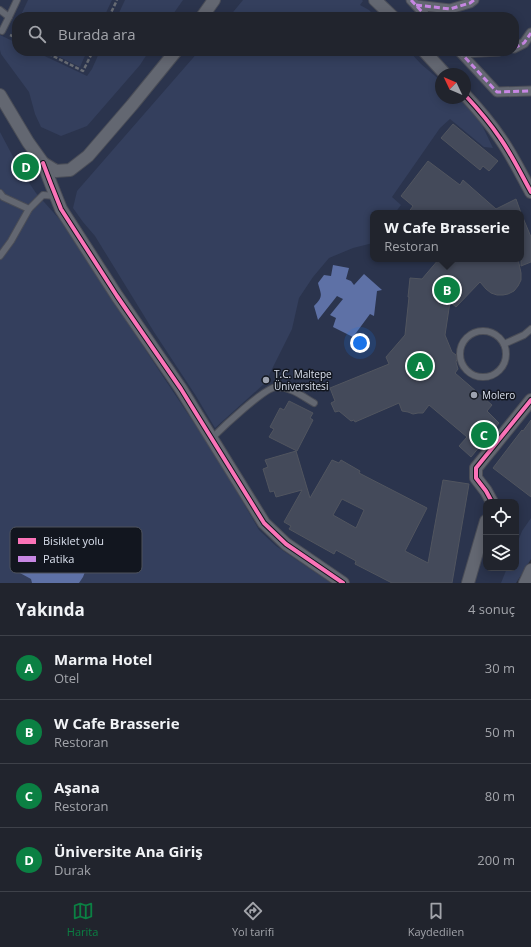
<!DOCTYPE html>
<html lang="tr">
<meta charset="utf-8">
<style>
:root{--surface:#21242d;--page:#2d3039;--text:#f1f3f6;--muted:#a2a4aa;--line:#3e4149;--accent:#0b8043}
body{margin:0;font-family:"Open Sans",sans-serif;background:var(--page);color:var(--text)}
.controls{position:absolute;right:12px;bottom:12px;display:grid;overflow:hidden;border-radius:8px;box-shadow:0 2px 10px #0003}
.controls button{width:36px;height:36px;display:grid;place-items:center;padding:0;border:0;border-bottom:1px solid var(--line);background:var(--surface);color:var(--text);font:20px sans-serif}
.compass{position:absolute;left:435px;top:68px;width:36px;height:36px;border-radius:50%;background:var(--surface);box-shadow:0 2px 10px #0003;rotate:314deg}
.you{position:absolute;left:360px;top:343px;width:14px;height:14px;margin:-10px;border:3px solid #fff;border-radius:50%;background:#1a73e8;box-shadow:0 0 0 6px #1a73e833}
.badge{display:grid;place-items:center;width:26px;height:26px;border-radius:50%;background:var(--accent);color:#fff;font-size:13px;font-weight:700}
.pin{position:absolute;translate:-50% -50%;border:2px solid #fff;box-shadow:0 1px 4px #0006}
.popup{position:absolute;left:370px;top:210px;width:154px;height:52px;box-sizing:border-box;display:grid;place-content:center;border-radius:8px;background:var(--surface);filter:drop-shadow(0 1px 3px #0005);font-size:13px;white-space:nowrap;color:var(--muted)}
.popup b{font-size:15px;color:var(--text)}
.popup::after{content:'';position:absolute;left:50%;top:100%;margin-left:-8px;border:8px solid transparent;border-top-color:var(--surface)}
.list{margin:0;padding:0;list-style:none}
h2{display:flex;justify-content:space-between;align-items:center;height:52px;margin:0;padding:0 16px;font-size:17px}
h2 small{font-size:13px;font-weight:400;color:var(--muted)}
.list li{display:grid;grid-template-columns:26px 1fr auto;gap:12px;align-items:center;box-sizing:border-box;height:64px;padding:0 16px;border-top:1px solid var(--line)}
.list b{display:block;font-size:15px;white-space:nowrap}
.list p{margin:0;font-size:13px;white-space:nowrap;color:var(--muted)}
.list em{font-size:13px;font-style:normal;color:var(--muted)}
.icon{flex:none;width:22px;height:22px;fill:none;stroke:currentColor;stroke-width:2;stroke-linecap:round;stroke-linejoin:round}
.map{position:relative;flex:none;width:531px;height:583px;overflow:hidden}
.search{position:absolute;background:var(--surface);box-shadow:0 2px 10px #0003;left:12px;right:12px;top:12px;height:44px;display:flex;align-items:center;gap:10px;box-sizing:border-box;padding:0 14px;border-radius:16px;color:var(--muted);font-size:15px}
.sheet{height:308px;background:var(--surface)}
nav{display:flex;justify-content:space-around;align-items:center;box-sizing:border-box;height:56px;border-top:1px solid var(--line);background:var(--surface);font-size:11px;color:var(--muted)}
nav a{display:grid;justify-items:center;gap:2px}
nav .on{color:var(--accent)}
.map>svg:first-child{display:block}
.built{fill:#2b344d;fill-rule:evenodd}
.green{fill:#343f5d}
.water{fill:#5e71a6}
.building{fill:#444a5a;stroke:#51555f;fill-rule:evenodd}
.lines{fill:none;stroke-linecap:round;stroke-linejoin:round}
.service-casing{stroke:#4a4d57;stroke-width:8}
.pedestrian-casing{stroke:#4a4d57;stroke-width:11}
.minor-casing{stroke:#4a4d57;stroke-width:14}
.path{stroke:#686c74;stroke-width:2.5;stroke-dasharray:4 2;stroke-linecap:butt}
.service{stroke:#636771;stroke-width:6}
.pedestrian{stroke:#636771;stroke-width:9}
.minor{stroke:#636771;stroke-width:12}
.quiet{stroke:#c787e3;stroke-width:3;stroke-dasharray:6 3;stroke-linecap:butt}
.cycleway-casing{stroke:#12161f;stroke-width:6}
.cycleway{stroke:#fb73b8;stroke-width:4}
.poi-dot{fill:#9da2af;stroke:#12161f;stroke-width:1.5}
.labels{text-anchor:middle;stroke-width:3;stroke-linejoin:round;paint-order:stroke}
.poi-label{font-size:10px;fill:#dae0ed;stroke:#12161f;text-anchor:start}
.key{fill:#12161f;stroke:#4e535d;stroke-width:1}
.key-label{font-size:11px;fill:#dae0ed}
</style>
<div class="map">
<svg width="531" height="583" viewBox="0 0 531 583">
<rect width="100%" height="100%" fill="#2c303c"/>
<path class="built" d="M0,0H531V559L516,583H0ZM17,17H514V51H17ZM441,74H465V98H441ZM373,213H521V259H373ZM486,502H516V568H486Z"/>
<g class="green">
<path d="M28,0H112L104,17H20Z"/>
<path d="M125,0H183L171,17H117Z"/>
<path d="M243,0H362L363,1L360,5L369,10L376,17H229Z"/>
<path d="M0,35L17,43V51H34L87,76L92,69L100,51H149L140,65L87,126L61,136L41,127L35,114L29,92L1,54L0,50Z"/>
<path d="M47,51H87L80,67Z"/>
<path d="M199,51H409L421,64L441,81V98H459L481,123L493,148L484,147L450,119L440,128L392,197L401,205L395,213H373V243L353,248L329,258L313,277L299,298L292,329L265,383L215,428L196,396L154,332L95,236L83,222L73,208L77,191Z"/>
<path d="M0,132L19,168L36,193L62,222L160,372L218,459L259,530L276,546L331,583H0Z"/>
<path d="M531,518V559L516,583H501L507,568H516V546L522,531Z"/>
</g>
<g class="water">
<path d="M333,265L349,268L346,279L351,281L354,285L364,274L382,290L377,291L374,316L370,314L353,337L333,327L336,318L330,315L343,299L337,296L318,320L314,306C324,296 321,295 318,283L324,275L331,276Z"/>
<path d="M42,528L47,529L53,533L74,536L82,542L89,554L88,564L83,577L79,583H32L31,579L20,573L19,560C27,557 39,556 39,546C39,542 36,537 35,533Z"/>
</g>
<g class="building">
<path d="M453,124L498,161L489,171L483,166L480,170L441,138Z"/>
<path d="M428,161L460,185L463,180L496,209L516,199L521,213H408L413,206L401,196Z"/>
<path d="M521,213L531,237V262L521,266Z"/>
<path d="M439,259H518L521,273V280L518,286L514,291L508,294L503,295H497L491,293L486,289L480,282L456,307L450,302L445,335L452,352L456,355L457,359L456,362L458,369L455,373L492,405L487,411L499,423L471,457L459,446L467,437L429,405L423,413H418L413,414L408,412L402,411L399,403L355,422L354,420L351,421L339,411L335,412L331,403L335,401L330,388L389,364L386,357L405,335L409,297H408L410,278L422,279Z"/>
<path d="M289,401L313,413L310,418L313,420L297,451L269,437L274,429L270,427L280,408L284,410Z"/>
<path d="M531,420V497L493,468L522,430L523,431Z"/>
<path d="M296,451L310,498L332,460L339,463L341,460L360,471L359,473L427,508L405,551L428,563L443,480L469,484L452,583H392L355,564L356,561L336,550L334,554L289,529L291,526L284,522L302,490L276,497L274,491L270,492L263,469L268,467L265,460ZM342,499L364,510L356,528L333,515Z"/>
</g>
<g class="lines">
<defs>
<g id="service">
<path d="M0,10L9,17L17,0"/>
<path d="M2,31L9,17"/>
<path d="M0,193L3,197L29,209"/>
<path d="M0,256L11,241L29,209L43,195L56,196"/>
<circle cx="483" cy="354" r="23"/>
<path d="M504,344L524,335L531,329"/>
<path d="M212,438C221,429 266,386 277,387C291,387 302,396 314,403"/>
</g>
<g id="pedestrian">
<path d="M411,0L427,17"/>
<path d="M416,5L450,9L470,3L474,0"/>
<path d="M514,48L524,43L531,33"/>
<path d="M459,51L497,92L531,91"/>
<path d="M461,53L499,51"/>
</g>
<g id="minor">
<path d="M375,0L393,17"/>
<path d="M202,17L214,0"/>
<path d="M424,51L445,74"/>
<path d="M0,95L28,142L43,163L56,171L70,170L88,156L132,105L176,51"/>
<path d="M465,95C478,109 490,123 500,138C512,155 521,174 531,192"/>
<path d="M43,163L51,184L61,209L117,296L181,389L264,523L286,544L343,583"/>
<path d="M492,502L486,491L476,478V468L531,400"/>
<path d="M468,583L486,521"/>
<path d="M525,583L531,570"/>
</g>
</defs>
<use href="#service" class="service-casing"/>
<use href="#pedestrian" class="pedestrian-casing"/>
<use href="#minor" class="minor-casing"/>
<g class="path">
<path d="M109,17L117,0"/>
<path d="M10,35L17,38"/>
<path d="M43,51L83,71L93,51"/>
</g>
<use href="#service" class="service"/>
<use href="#pedestrian" class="pedestrian"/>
<use href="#minor" class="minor"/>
<g class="quiet">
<path d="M411,0L427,17"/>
<path d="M416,5L450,9L470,3L474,0"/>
<path d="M514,48L524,43L531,33"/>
<path d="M459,51L497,92L531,91"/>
<path d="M461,53L499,51"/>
</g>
<defs>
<g id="cycleway">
<path d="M465,95C478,109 490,123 500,138C512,155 521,174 531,192"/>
<path d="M43,163L51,184L61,209L117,296L181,389L264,523L286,544L343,583"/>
<path d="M492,502L486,491L476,478V468L531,400"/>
</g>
</defs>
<use href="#cycleway" class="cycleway-casing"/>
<use href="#cycleway" class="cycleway"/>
</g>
<g class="poi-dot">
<circle cx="266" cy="380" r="4"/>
<circle cx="474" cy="395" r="4"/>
</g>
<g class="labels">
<g class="poi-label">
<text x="274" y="378">T.C. Maltepe<tspan x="274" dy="12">Üniversitesi</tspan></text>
<text x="482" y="399">Molero</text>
</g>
</g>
<rect x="10" y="527" width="132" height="46" rx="6" class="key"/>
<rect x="18" y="538" width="18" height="6" fill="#fb73b8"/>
<rect x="18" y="556" width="18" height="6" fill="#c787e3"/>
<g class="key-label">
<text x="43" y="545">Bisiklet yolu</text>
<text x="43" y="563">Patika</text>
</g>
</svg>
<div class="controls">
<button><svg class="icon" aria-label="locate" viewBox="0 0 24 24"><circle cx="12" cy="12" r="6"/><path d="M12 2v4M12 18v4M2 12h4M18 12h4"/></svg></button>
<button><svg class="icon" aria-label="layers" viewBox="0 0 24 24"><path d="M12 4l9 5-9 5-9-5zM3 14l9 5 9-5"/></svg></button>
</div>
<svg class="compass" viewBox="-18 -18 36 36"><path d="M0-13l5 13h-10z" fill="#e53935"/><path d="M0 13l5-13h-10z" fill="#a2a4aa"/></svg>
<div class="you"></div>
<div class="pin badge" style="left:420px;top:366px">A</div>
<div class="pin badge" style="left:447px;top:290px">B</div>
<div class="popup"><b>W Cafe Brasserie</b>Restoran</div>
<div class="pin badge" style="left:484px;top:435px">C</div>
<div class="pin badge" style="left:26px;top:167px">D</div>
<div class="search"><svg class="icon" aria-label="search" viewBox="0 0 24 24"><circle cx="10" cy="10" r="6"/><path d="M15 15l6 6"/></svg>Burada ara</div>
</div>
<section class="sheet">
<h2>Yakında<small>4 sonuç</small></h2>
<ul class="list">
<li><span class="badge">A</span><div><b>Marma Hotel</b><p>Otel</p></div><em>30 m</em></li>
<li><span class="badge">B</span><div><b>W Cafe Brasserie</b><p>Restoran</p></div><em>50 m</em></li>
<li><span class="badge">C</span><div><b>Aşana</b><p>Restoran</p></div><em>80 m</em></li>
<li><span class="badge">D</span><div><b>Üniversite Ana Giriş</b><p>Durak</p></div><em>200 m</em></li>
</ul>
</section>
<nav>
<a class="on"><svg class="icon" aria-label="map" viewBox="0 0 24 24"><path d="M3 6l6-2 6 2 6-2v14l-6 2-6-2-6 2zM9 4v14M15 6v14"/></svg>Harita</a>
<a><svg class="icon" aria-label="directions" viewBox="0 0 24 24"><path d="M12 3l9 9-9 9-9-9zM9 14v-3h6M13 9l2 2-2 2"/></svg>Yol tarifi</a>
<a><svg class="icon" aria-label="saved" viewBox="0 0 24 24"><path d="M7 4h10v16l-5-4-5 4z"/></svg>Kaydedilen</a>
</nav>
